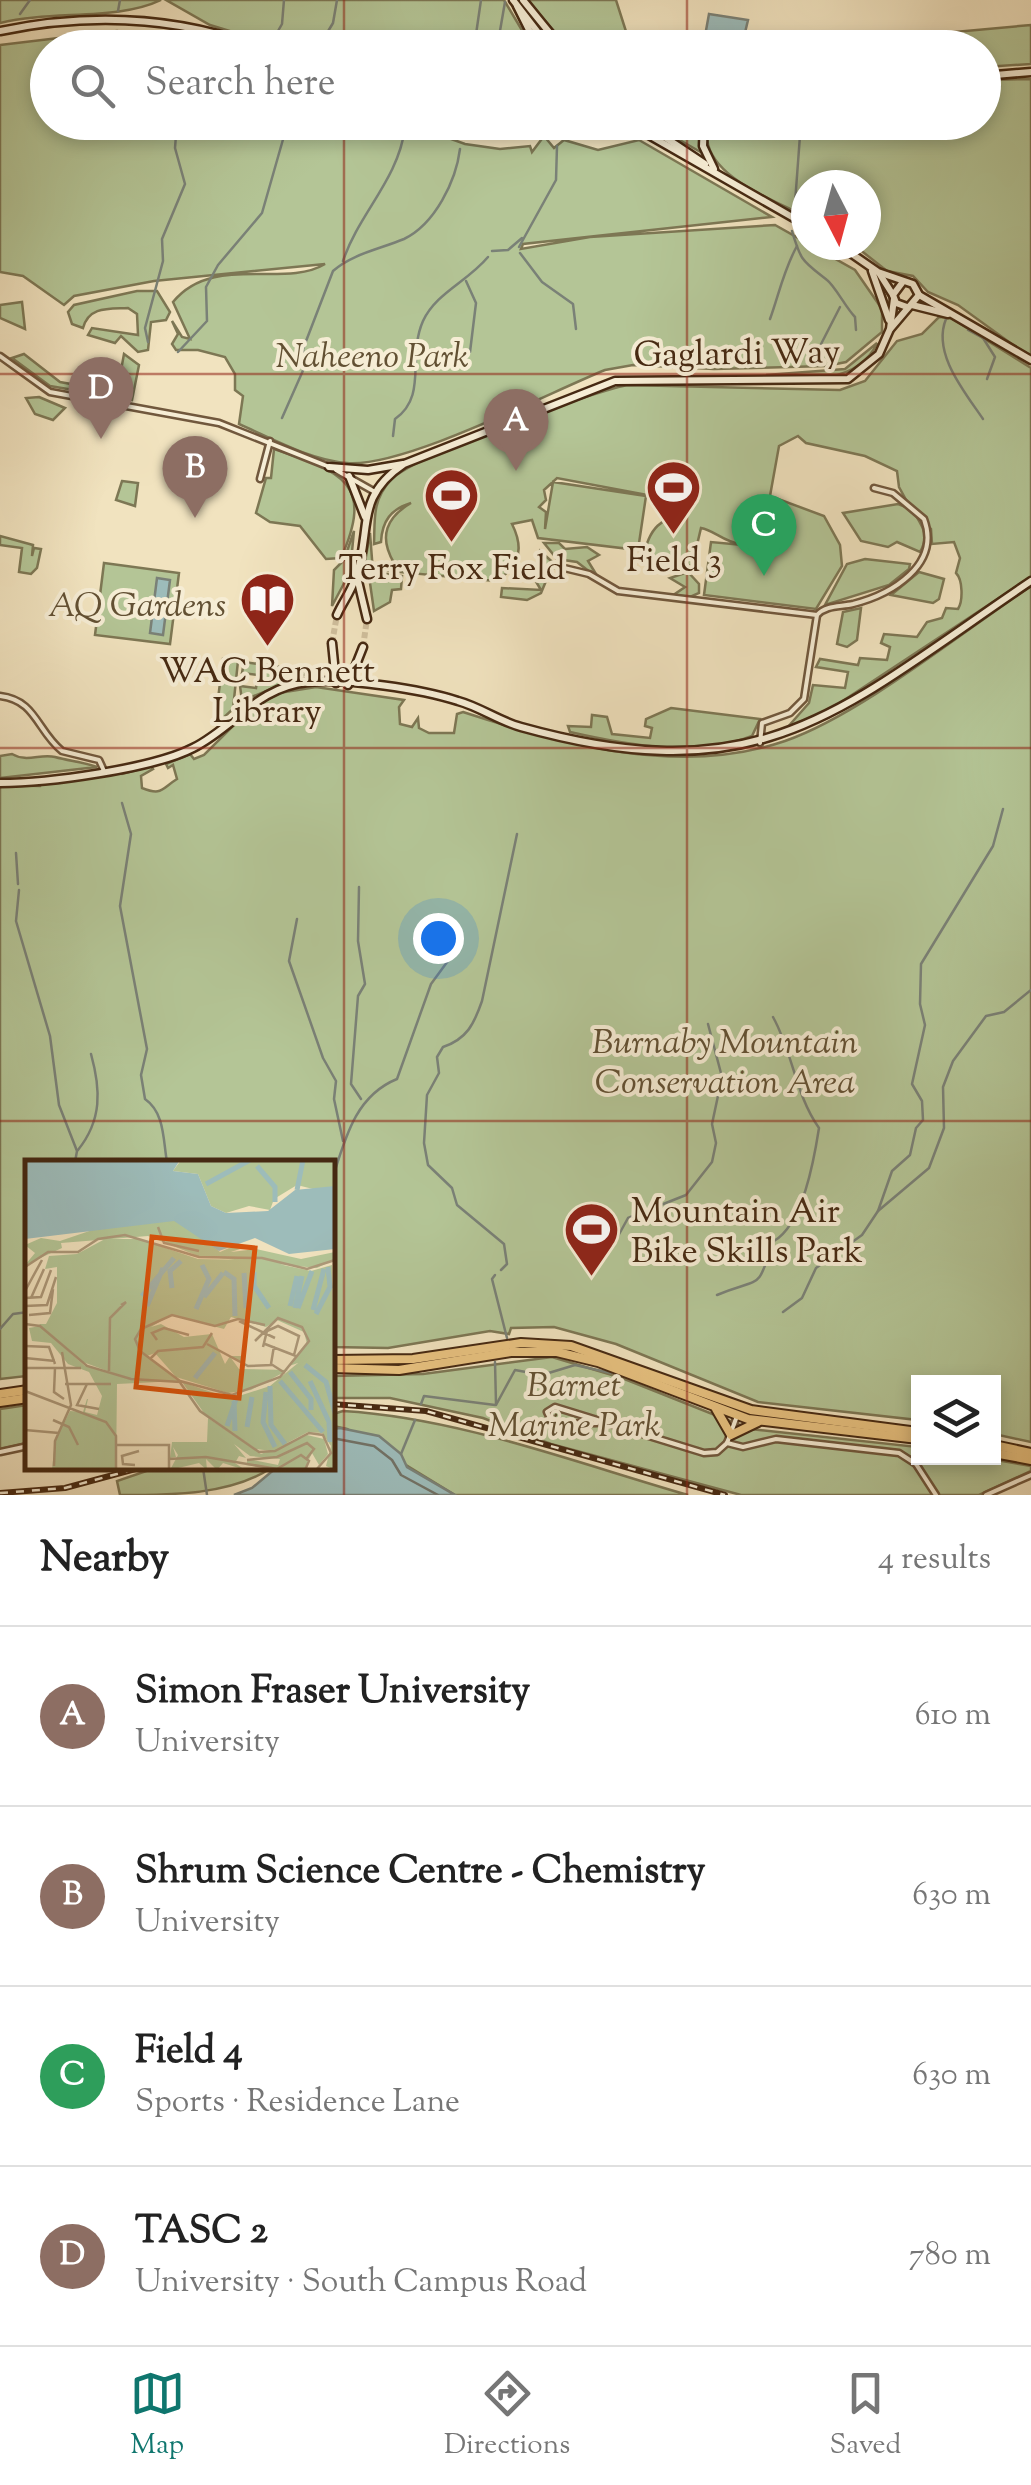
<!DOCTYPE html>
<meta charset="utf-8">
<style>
:root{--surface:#fff;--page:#f2f2f2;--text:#222;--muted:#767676;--line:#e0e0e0;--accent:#0f766e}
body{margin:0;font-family:"Sorts Mill Goudy",serif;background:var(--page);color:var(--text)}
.controls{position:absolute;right:30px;bottom:30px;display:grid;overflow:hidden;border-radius:0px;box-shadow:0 5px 15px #0003}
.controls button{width:90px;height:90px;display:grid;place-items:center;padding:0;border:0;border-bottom:2px solid var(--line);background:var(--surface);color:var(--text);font:50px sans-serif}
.compass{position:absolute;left:791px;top:170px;width:90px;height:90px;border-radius:50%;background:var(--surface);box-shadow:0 5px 15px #0003;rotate:174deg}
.you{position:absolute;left:438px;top:938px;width:35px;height:35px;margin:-25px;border:8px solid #fff;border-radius:50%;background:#1a73e8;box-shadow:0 0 0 15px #1a73e833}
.badge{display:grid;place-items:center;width:65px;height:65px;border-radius:50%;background:var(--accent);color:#fff;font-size:32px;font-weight:700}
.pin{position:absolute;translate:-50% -82px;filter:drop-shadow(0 2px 5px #0008)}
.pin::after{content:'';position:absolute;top:52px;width:35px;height:30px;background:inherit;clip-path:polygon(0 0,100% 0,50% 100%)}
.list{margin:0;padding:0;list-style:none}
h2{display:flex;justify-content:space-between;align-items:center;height:130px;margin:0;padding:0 40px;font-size:42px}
h2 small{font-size:32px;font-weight:400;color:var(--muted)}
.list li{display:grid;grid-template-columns:65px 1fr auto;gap:30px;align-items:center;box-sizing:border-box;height:180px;padding:0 40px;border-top:2px solid var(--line)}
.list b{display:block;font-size:38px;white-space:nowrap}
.list p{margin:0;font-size:32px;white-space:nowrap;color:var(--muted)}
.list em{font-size:32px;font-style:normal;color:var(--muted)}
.icon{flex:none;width:55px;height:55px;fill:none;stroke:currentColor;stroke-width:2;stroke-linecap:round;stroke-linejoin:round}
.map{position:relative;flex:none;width:1031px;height:1495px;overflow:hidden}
.search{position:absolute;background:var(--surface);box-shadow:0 5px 15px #0003;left:30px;right:30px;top:30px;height:110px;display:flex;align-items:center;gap:25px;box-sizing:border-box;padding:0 35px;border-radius:55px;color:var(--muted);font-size:38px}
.sheet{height:850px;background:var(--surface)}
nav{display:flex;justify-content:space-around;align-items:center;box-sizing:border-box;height:140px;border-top:2px solid var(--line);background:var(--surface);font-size:28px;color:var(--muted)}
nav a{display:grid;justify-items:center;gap:5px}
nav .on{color:var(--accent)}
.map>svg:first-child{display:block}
.green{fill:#b4c596;stroke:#7d7754;stroke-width:2.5}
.water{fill:#9dbcba;stroke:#7a8177;stroke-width:2.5}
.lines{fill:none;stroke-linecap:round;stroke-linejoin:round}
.shore{stroke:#727266;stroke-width:2.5}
.stream{stroke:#7a8177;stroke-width:2.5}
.secondary-tunnel{stroke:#cfbe9c;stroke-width:6;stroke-dasharray:6 3;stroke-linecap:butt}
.street-casing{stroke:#71583d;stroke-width:9}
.secondary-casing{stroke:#462912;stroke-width:11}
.primary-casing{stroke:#462912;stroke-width:12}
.street{stroke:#f6edd5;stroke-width:4}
.secondary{stroke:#f6edd5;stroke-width:6}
.primary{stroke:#e8c280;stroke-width:8}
.rail-casing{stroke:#462912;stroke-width:6}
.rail{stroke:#f6edd5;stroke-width:2.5;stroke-dasharray:8;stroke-linecap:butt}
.grid{fill:none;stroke:#8f2418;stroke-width:2.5;stroke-opacity:0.55}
.labels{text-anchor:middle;stroke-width:8;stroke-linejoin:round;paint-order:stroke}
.street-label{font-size:35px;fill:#462912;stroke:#f6edd5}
.park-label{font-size:35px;font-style:italic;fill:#625033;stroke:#f6edd5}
.poi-label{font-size:35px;fill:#462912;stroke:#f6edd5}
.inset-river{fill:none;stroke:#9dbcba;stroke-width:5}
.inset-road{fill:none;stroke:#ad997a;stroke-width:2.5}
.view{fill:#d8540d;fill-opacity:0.15;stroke:#d8540d;stroke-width:5}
.inset-edge{fill:none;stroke:#462912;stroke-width:5}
</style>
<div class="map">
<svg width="1031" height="1495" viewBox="0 0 1031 1495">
<rect width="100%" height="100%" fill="#f1e3bf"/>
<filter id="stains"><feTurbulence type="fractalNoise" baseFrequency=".002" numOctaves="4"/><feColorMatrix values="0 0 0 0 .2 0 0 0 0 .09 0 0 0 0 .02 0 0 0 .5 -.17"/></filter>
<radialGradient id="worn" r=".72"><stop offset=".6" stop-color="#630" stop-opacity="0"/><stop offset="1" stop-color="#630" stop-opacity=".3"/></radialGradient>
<g class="green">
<path d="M0,0H161C118,21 51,10 0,23Z"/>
<path d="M166,0H504L532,47H282L210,25Z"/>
<path d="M527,0H616L631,47H568Z"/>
<path d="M1031,25V64L984,67V48L789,47Z"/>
<path d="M117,31L210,47L48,48V122L407,123L465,144L500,149L530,146L532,152L544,136L554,148L564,140L598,150L639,140L772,217L523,244L521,249L590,237L775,225L855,270L882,309V332L846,362L826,366L714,369L633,365L605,370C546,394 403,468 347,463C310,460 273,439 239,424L243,396L235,390V374L225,357L198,350H176L172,344L178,334L172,321L182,337L190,339L173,302C213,253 284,289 325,264L154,281L74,296L64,305L23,276L0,272V45Z"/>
<path d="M1031,79V358L958,305L928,292L913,276L887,271L854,245H866V185H806V217C771,198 693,172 709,122H984V80Z"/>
<path d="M650,123H703L700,138L704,154Z"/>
<path d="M137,291H157L170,312L166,320L151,322L148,350L138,352L121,336L115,343L88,335L92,328L138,335L137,314L128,308C109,309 89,306 83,328L72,324L68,312L74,305Z"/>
<path d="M22,302L25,329L0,318V305Z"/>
<path d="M939,317L951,318L1031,368V577L829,710L786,729L809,703L813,685L845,688L848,672L816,667L820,659L858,665L860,658L887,660L890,647L881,643L884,634L917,637L927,622L942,618L946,608L958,609C963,601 963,580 956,573L960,558L954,542L932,544L931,529L912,509C920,524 931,533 920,552L897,542L888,547L861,541L843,513L898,504L911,509L899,487L897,471L865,456L806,443L798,436L779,446L770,496L824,516L840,545L842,566L816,609L704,595L711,542L743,545C723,542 714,530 701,528L692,566L643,559C649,526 661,519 688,512L663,498L557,478L544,490L546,500L539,507L546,512L545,529L553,482L646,496L638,550L538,538L532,520L512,524C524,548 520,568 495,581L388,571L389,563H394C378,536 387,517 411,503C391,509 382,521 381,542L374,544C375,520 372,501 390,481C411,456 589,393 627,385L840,390L865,381L897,341L922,334Z"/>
<path d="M877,343C860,383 802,383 766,375L845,369Z"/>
<path d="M24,354L60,382L104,390L118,387L124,354L139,365L132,400L50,386L12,358Z"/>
<path d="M39,397L65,408L53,420L35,414L26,398Z"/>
<path d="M274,449C344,472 374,484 341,558L326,559L300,526L270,522L256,513L266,478H271Z"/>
<path d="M122,481L138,483L135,506L116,500Z"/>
<path d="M354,531L350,572L332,606L334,570L344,560Z"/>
<path d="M370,533L373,572L402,576L401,589L392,590L390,602L374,611L370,583L363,574Z"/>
<path d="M0,536L33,545L32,556L34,548L41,549L37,568L31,574L19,572L22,548L0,545Z"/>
<path d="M544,543H559L565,549L587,547L599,555L588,561L599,579L577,562L557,559Z"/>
<path d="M540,551L558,567L551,569L541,593L527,600L501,597L502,588L541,590L535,580Z"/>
<path d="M865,559L910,564L909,569L889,585L825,605L847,564Z"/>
<path d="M104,563L179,573L170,644L95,635Z"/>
<path d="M688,572L699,584V593L681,601L672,596L685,587L670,578Z"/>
<path d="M919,572L944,579L939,599L933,603L891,595Z"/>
<path d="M1031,586V1442L994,1434V1382H918V1420L758,1402L616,1344L554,1327L511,1328L509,1334L490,1331L388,1348L333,1347L332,1162H28L27,1376L0,1379V785L40,786L45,780L113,771L122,774L151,766L153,769L141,776L142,788C162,796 161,789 177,779L173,765L168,768L166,764L190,754L194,759L204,755L249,710L279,693L316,687L404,700L399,707L400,724L412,727L418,718L419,728L429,733H454L457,714L463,712C564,745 680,777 785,741C860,715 962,632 1031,586Z"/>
<path d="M861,608L857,640L847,647L837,644L843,612Z"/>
<path d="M223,659L238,661L233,709L220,721L216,715Z"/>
<path d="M244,662L302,670L307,674L242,701L240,686L256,688L258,675L242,673Z"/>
<path d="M671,708L760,719L752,736C695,758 627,745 570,732L568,726L591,727L592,715L607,717L612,734L650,738L652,728L645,726L646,719Z"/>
<path d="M12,754C27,763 41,753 55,757C69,761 84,762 97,767L0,778V756Z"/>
<path d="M552,1357L622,1378L750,1429L918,1447V1458H985L1031,1466V1471L979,1495H741L551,1444L483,1418L390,1398H333L332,1376L423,1374Z"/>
<path d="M27,1405V1443L0,1449V1409Z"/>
<path d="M343,1411C460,1418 576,1463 688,1495H455L347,1429L333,1426V1414Z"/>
<path d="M155,1468H271C231,1495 172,1495 120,1495L117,1481Z"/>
</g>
<g class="water">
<path d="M709,14L748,20L743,41L705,36Z"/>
<path d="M157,578L170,580L163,635L150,633Z"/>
<path d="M340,1428L379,1436L401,1454L407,1467L455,1495H234L252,1488L276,1468H332L333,1429Z"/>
</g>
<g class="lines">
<path class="shore" d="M332,1438L374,1446L392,1460L401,1475L438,1495"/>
<g class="stream">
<path d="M118,11L120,0"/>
<path d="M20,14L30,0"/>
<path d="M274,38L282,24L284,0"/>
<path d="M158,48V40"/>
<path d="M318,48L333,23L337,0"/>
<path d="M474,48L481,0"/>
<path d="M497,48L505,2"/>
<path d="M984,87L1000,86"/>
<path d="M795,203L801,122"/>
<path d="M792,231C801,262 803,261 827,280C835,286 846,308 855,317L856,330"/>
<path d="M519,247L556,180L557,146"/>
<path d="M492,251L508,250L522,238"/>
<path d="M520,253L542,282L573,304L576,329"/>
<path d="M343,261C359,213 398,180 405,128"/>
<path d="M466,281L476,303L470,352"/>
<path d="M770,319C779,294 784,269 797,246"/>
<path d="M946,319C932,353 964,391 983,419"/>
<path d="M968,330L983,338L995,357L987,379"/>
<path d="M148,342L145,328L163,261L162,239L185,184L175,148L177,122"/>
<path d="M818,350L840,307"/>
<path d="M178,352L207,321L206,287L218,265L262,213L288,122"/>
<path d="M282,418L305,366L303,349L333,271C352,254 380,249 404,239C435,224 456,181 460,149"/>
<path d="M393,436L395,419C428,396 407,357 423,321C436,293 467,282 488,257"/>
<path d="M122,803L131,834L120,906L147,1049L141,1075L145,1099C165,1113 163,1140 167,1162"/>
<path d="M16,853L18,884"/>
<path d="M359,887L358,941L365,984L358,996L351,1084L361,1099"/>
<path d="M19,890L16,921L50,1036L59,1105L77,1151L75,1162"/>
<path d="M297,919L289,961L323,1058L336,1081L334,1099L343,1141"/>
<path d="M78,1150C102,1120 101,1090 91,1054"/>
<path d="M332,1180C345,1139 355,1096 397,1079L431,984L453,954"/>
<path d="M878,1211L892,1171L910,1155L916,1128L923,1120L922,1101L912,1084L925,1025L920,1004L921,964L993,846L1003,809"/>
<path d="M617,1238L628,1218L686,1195L712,1162L716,1143L712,1124L722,1077L708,1024"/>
<path d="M501,1270L507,1264L504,1244L457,1205L452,1188L428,1165L424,1143L427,1095L439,1073L437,1057L443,1047C467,1039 474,1024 482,1001L517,834"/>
<path d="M495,1275L492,1279L507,1338"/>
<path d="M717,1295C763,1276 756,1293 774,1241C803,1224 814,1160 819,1128C795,1094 793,1053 773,1017"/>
<path d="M783,1312L802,1298L816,1268L862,1235L878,1211L929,1168L944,1128L943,1087L953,1061L986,1016L1004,1012L1031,990"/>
<path d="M0,1329L13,1314L28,1312"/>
<path d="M495,1362L496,1404"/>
<path d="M421,1404L424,1396L495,1405"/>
<path d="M496,1405L515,1370L542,1375L575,1365L611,1373"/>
<path d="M401,1454L415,1420"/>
<path d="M203,1468L207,1495"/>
</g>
<g class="secondary-tunnel">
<path d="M332,643L337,615"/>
<path d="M363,647L367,619"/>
</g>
<defs>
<g id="street">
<path d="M0,356L50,392L219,423L327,466"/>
<path d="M336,470L375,492"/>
<path d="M260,479L270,441"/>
<path d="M560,567L589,574L618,591L817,615C826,605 840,607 853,604C892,594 941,565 924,519L893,493L874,488"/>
<path d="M0,696C36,700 37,731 62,751L99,760L104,771"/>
<path d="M760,743L762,723L790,713L804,699L817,615"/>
<path d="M597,1423L553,1424L547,1412L555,1407L704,1453L717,1452L727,1443"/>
<path d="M727,1443L743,1447L776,1439L899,1453L916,1464L936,1495"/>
<path d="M727,1443L737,1416"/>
<path d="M0,1452L28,1446"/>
<path d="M986,1495L1031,1475"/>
</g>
<g id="secondary">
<path d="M513,0L550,48"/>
<path d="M523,0L562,48"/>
<path d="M517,6L538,48"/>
<path d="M0,31C87,13 177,16 261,48"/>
<path d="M984,76L1031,72"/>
<path d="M438,122L488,134L551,122"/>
<path d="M463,122H516"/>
<path d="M626,122L806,225"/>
<path d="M642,122L705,164"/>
<path d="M704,122L703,146L714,169"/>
<path d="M839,245L878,272L913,284L919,295L1031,360"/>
<path d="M872,271L889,320"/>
<path d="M879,273L893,295"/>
<path d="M902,283L893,295L896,303L907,307"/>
<path d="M912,305L948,314"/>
<path d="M891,328L919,295"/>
<path d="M329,467L368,470L403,464"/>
<path d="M349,476L365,517"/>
<path d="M357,577L367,619"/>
<path d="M337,615C342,603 351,592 355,579C373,531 353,498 404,464L615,381L848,379L879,354L890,329L894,299"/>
<path d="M332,643L336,683"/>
<path d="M348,685L363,647"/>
<path d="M0,783C47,783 152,769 193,748C235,727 257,687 308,682C347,678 421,689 458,701C480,707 499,721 521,727C765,795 840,710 1031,581"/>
</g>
<g id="primary">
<path d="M332,1360L413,1359L521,1343L571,1346L751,1410L918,1432"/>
<path d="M332,1368L399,1370L511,1352H557L598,1362L748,1419L918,1439"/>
<path d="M0,1394L28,1390"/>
<path d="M0,1402L28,1398"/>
<path d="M716,1409L731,1435L758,1422"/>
<path d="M994,1445L1031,1453"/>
<path d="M994,1453L1031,1460"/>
</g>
</defs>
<use href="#street" class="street-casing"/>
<use href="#secondary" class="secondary-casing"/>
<use href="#primary" class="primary-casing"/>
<use href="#street" class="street"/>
<use href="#secondary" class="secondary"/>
<use href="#primary" class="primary"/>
<defs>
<g id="rail">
<path d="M332,1404L426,1411L725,1495"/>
<path d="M0,1493L65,1488L139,1468"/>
</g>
</defs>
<use href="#rail" class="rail-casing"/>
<use href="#rail" class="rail"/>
</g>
<path class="grid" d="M344,0V48M687,0V48M344,122V1495M687,122V1495M0,374H1031M0,748H1031M0,1121H1031"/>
<defs>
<symbol id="stadium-pin" viewBox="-11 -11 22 30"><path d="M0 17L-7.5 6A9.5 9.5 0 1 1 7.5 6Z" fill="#8f2418" stroke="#f6edd5"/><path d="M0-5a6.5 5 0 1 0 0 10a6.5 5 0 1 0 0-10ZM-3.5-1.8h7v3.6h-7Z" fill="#fff"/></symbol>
<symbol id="library-pin" viewBox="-11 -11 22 30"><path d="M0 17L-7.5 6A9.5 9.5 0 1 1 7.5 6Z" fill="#8f2418" stroke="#f6edd5"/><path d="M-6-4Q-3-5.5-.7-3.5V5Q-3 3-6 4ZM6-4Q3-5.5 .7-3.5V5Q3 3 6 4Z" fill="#fff"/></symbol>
</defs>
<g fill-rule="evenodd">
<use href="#stadium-pin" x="642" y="456" width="63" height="86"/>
<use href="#stadium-pin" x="420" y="464" width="63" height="86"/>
<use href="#library-pin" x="236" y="568" width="63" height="86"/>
<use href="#stadium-pin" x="560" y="1198" width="63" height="86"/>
</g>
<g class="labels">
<g class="street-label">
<text transform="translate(737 352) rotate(-1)" y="12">Gaglardi Way</text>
</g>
<g class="park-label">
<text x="372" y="367">Naheeno Park</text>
<text x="137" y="616">AQ Gardens</text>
<text x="725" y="1053">Burnaby Mountain<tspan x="725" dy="40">Conservation Area</tspan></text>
<text x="574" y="1396">Barnet<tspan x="574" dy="40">Marine Park</tspan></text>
</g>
<g class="poi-label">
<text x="674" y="571">Field 3</text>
<text x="452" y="579">Terry Fox Field</text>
<text x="267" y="682">WAC Bennett<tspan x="267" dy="40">Library</tspan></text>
<text x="631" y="1222" text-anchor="start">Mountain Air<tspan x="631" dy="40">Bike Skills Park</tspan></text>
</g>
</g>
<g transform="translate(25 1160)">
<rect width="310" height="310" fill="#f1e3bf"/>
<path d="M156,0H310V26L296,31L272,25L249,39L245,50L224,46L201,53L186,46L173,14L148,11ZM158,60L195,92L211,85L218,88L206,92L231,89L276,99L310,92V99L292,108L173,96L123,76L36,83L37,88L0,105L10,93L0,85L16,78L35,81L85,64ZM80,79H114L173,99L235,100L286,111L307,105L310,310L301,306L306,286L297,273L283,272L247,291L231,289L179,253L157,222L198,236L217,235L245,226L273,203L264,206L282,184L279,172L252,160L241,167L206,157L199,169L146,155L126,167L136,164L159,177L187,174L200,204L205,196H221L216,202L206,198L214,209L263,210L226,230L203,233L151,217L130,193L122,196L153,221L92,224L91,310H27L30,281L45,251L58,252L62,239H63L60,252L72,255L77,236L64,212L43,204L26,183L7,181L4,168L15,166L60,206L104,219L58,202L14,164H21L32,143V107L20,109L24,96L52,94ZM183,258L236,294L282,275L299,279L303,294L294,305L287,293L279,310H256L221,305L223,299L253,305L255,299L225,296L209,284L221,298L214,296L210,303L220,310L198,303L192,310L181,299L182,310L174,303L145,310L153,295L148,287L151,297L145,298L147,282H182Z" fill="#b4c596"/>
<path d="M0,0H155L148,11L173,14L186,46L201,53L243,51L270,30L310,26V89L264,94L230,78L194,91L149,61L0,79Z" fill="#9dbcba"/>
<path class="inset-river" d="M232,6L250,27V42M181,24L225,0M272,30L278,0M199,112L209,119L210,156M229,112V126L244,148M219,113L221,148M147,128L145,111L156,101M117,136L149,98M179,137L198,113M122,146L138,108M265,146L272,116M270,148L277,116M273,148L287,111M171,149L184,119L177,105M288,150L299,109M291,154L305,127L303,107M280,205L301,222L310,253M265,212L286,239V250M170,218L190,193M255,221L298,272M285,221L304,262L305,282M245,226L246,265L260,284M241,232L238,262L250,287M209,241L210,271M202,266L212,236M222,267L227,237"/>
<path class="inset-road" d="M133,67L139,83L174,91M0,107L23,92H53L73,79L100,75L174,97L237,98L282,109L310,100M0,131L17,100M0,138L16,137L26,110M6,138L19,109M0,146L22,145L31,117M4,155L25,153L28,129M214,161L250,178M0,164L15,166L62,206L106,219L156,222M132,180L127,173L139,168L164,175M230,181L253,158L277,167L284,181L255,217L207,235L155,221L115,191L110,179L116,169L147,155L190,166L213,159L240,165M182,184L223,206L247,205M240,184L271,196M0,186L24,187L30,204M249,186L246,204L260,213M238,187L242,171L253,166L274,176L269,195M0,198L30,201M125,199L133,191L178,187L187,173M0,208H56M30,208L29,232L39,239M84,211L85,158L101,142L96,145M154,221L175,251L234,292L250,291L284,273L298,275L306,293L291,310M40,224H86M62,224L52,245L74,249M0,231L81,262L91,276V310M28,260L44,267L53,285M0,270L34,273M91,285H144V310M144,299L181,297L252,309L276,295L284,301L280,310M222,300L252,297L282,283L289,289L282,298M110,305L98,304L97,296L114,291M29,306L30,281L46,245L37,192"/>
<path class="view" d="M127,77L230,88L214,238L111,227Z"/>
<rect width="310" height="310" class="inset-edge"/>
</g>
<rect width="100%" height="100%" filter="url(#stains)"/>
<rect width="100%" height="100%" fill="url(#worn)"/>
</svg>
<div class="controls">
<button><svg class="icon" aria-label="layers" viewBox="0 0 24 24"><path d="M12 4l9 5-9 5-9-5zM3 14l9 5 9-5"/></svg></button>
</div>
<svg class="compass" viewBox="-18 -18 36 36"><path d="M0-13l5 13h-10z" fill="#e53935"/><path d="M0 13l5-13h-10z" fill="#767676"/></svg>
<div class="you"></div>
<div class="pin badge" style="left:516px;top:471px;background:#8d6e63">A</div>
<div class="pin badge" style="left:195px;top:518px;background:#8d6e63">B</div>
<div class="pin badge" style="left:764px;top:576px;background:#2e9e5b">C</div>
<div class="pin badge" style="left:101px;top:439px;background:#8d6e63">D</div>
<div class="search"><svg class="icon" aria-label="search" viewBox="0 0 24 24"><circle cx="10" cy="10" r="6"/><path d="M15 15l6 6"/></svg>Search here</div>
</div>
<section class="sheet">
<h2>Nearby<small>4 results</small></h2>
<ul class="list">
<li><span class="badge" style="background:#8d6e63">A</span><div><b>Simon Fraser University</b><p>University</p></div><em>610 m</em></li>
<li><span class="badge" style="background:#8d6e63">B</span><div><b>Shrum Science Centre - Chemistry</b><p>University</p></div><em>630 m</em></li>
<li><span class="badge" style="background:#2e9e5b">C</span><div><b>Field 4</b><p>Sports · Residence Lane</p></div><em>630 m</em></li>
<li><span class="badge" style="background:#8d6e63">D</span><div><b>TASC 2</b><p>University · South Campus Road</p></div><em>780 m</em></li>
</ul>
</section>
<nav>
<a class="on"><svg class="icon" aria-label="map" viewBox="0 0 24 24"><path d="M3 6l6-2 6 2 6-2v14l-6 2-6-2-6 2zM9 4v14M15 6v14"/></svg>Map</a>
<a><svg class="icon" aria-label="directions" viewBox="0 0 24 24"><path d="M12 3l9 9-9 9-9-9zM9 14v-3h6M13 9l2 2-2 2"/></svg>Directions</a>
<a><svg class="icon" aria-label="saved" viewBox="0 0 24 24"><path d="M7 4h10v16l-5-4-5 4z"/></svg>Saved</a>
</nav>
